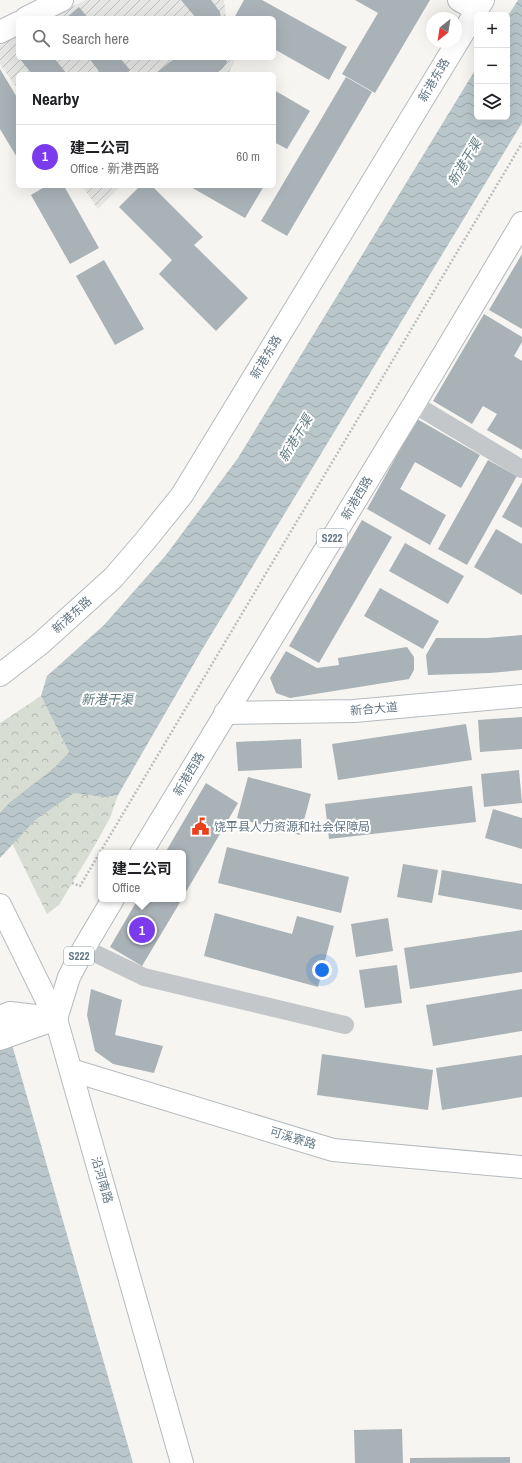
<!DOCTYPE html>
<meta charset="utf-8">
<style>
:root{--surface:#fff;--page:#f6f6f6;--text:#202124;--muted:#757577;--line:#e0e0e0;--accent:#7c3aed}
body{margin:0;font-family:"Archivo Narrow","Noto Sans SC",sans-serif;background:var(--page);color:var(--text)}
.controls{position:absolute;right:12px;top:12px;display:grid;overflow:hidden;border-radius:6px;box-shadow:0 4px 16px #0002}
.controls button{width:36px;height:36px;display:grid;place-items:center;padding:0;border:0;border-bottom:1px solid var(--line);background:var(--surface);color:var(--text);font:20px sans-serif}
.compass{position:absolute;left:426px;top:12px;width:36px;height:36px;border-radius:50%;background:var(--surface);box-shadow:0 4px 16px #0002;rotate:210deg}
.you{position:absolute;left:322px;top:970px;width:14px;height:14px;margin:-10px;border:3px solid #fff;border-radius:50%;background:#1a73e8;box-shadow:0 0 0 6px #1a73e833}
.badge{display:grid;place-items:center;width:26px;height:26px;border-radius:50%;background:var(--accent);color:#fff;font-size:13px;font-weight:700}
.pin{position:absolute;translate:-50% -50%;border:2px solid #fff;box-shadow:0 1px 4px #0006}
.popup{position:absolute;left:98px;top:850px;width:88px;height:52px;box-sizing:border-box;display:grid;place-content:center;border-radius:6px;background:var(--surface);filter:drop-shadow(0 1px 3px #0005);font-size:13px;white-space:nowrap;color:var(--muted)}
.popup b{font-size:15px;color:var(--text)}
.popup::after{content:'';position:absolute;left:50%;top:100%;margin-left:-8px;border:8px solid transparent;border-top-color:var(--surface)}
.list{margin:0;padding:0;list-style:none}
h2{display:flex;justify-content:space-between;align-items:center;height:52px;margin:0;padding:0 16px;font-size:17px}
h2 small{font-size:13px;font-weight:400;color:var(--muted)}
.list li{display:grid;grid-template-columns:26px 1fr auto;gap:12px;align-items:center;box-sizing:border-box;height:64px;padding:0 16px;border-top:1px solid var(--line)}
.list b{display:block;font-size:15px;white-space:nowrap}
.list p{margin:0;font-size:13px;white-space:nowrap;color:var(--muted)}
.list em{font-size:13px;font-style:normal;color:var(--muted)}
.icon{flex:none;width:22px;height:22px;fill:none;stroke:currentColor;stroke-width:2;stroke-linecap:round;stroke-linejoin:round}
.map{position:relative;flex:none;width:522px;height:1463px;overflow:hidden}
.search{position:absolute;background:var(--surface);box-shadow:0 4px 16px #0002;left:16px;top:16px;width:260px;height:44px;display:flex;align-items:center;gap:10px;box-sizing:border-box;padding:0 14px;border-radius:6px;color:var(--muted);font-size:15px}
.panel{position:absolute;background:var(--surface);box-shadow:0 4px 16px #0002;left:16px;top:72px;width:260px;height:116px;border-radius:6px}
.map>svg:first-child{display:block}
.industrial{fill:url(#industrial-furrows)}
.forest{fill:url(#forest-crowns)}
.water{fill:url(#water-waves)}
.building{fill:#a9b2b7}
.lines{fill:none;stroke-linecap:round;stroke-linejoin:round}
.secondary-casing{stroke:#b5bbbf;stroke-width:24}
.primary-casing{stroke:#b4b9bc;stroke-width:24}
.path{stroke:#bcbfc1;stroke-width:2.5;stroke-dasharray:2 2;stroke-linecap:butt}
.street{stroke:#c3c7ca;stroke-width:18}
.secondary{stroke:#fff;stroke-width:22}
.primary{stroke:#fff;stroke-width:22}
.labels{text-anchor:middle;stroke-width:4;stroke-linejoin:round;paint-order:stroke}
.shield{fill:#fff;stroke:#92a0a9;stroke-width:1}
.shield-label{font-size:11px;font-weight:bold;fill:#637784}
.street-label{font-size:12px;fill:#637784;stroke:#fff}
.poi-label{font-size:12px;fill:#637784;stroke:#fff;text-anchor:start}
.water-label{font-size:13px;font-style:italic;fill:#5f7a81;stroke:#fff}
</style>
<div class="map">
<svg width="522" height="1463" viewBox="0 0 522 1463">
<defs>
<pattern id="industrial-furrows" width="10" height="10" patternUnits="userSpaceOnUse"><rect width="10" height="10" fill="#e6e7e5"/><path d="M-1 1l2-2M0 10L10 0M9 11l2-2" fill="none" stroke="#bec0bf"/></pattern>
<pattern id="forest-crowns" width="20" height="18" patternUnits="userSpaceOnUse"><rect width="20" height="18" fill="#d7ddd2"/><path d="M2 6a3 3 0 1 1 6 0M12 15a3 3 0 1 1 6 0" fill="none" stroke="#b2b8b0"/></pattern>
<pattern id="water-waves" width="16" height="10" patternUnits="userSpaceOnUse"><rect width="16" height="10" fill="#b9c7ca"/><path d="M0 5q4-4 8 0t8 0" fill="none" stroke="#9aa6aa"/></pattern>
</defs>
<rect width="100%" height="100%" fill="#f6f5f1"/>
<g class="industrial">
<path d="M86,0H224L226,18H48Z"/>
<path d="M18,35V58H233L234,63L228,74H18V90L0,64V45Z"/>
<path d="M82,186H121L98,209Z"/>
</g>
<path class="forest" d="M41,696L69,752L54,768L74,793L118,795L110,818L91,852L59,905L47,914L0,819V723Z"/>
<g class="water">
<path d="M518,0H522V123L203,648L118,795L104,797L74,793L35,820L0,858V813L9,803L53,769L69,752L41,696L47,676L104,625L166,555L238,458L477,67V117H507V17Z"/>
<path d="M0,1003L133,1463H0Z"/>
</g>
<g class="building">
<path d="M181,0H211L220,12L221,18H196Z"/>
<path d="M244,0H262L347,47L329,80L274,49V18H234Z"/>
<path d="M355,0H430L375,93L342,74L378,13Z"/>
<path d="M79,7L88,18H66Z"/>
<path d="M19,58H54L67,74H32Z"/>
<path d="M89,58H120L130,70L125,74H101Z"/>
<path d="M175,58H226L227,62L222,69L215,74H155Z"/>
<path d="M0,69L18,99V159L0,129Z"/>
<path d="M346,77L372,92L287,236L261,221Z"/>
<path d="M274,90L310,111L287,149L274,142Z"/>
<path d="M46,186H64L99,248L70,264L31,195Z"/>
<path d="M140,186H152L203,237L194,245L248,298L216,331L159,274L172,260L119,207Z"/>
<path d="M189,186H264L245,218Z"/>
<path d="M522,254V329L489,310Z"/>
<path d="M104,260L144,329L115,345L76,276Z"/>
<path d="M484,314L522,337V342L514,356L522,361V450L487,430L497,414L483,406L472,424L433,401Z"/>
<path d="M417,419L480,455L461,488L415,462L400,489L446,515L430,545L367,509Z"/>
<path d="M488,460L517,476L467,565L438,549Z"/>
<path d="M522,482V528L502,517Z"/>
<path d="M362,520L392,537L319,663L289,646Z"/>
<path d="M496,529L522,544V595L474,567Z"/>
<path d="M405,543L464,576L448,604L389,571Z"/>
<path d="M380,588L439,621L423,649L364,616Z"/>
<path d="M522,635V670L490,673L428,675L426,655L436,638H487Z"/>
<path d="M407,647L414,657V670L409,679L290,698L276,693L270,678L286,651L317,668L339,665L338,658Z"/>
<path d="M522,717V749L480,752L478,720Z"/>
<path d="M466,724L472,760L338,780L332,744Z"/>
<path d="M301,739L302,768L238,771L236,742Z"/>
<path d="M519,770L522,803L484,807L481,774Z"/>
<path d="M248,777L311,794L300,835L237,818Z"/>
<path d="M206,783L238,803L183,897V853H165Z"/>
<path d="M472,786L476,822L329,839L325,804Z"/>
<path d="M493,809L522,818V849L485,838Z"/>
<path d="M227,847L349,877L341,913L218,883Z"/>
<path d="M403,864L438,870L432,903L397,897Z"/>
<path d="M442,870L522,884V910L438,895Z"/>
<path d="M138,899H182L142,966L110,947Z"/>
<path d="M215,913L292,934L297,916L334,926L318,987L204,956Z"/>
<path d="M388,918L393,951L356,957L351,924Z"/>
<path d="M522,930V972L410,989L404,948Z"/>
<path d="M397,965L402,1003L365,1008L359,970Z"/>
<path d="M91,989L122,1000L115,1035L163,1046L154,1073L113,1064L95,1051L87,1015Z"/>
<path d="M522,989V1031L433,1046L426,1005Z"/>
<path d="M322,1054L433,1070L428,1110L317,1095Z"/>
<path d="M522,1055V1097L442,1110L436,1068Z"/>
<path d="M402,1429L403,1463H355L354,1430Z"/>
<path d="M510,1457V1463H410V1458Z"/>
</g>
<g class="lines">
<defs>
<g id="secondary">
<path d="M459,0L477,10"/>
<path d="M26,18L62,0"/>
<path d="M0,32L18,23"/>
<path d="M0,675L40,644L113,578L145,541L182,495L483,0"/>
<path d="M225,713L354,711L522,696"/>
<path d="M0,905L56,1019L182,1463"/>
<path d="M71,1070L333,1150L522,1167"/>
</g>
<g id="primary">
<path d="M141,853L414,404L522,223"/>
<path d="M0,1017L10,1013L53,1018"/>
<path d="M56,1019L69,977L84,948L113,899"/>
<path d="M0,1039L56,1019"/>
</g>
</defs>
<use href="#secondary" class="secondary-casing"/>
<use href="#primary" class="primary-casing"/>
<path class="path" d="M72,883L80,886L522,143"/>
<g class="street">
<path d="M414,404L522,469"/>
<path d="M84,948L144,977L345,1025"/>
</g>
<use href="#secondary" class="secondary"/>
<use href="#primary" class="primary"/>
</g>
<defs>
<symbol id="civic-bare" viewBox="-9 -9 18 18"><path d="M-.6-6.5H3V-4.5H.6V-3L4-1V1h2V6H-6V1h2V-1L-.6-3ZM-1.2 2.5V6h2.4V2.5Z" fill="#ec3f1b" stroke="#fff" stroke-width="2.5" paint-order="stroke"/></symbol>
</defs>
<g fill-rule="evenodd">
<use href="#civic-bare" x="188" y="814" width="25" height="25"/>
</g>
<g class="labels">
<g class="shield">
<rect x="317" y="529" width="30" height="18" rx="3"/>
<rect x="64" y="947" width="30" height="18" rx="3"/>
</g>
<g class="shield-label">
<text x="332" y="542">S222</text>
<text x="79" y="960">S222</text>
</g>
<g class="street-label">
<text transform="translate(434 80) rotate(-59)" y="4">新港东路</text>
<text transform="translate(266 357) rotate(-59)" y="4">新港东路</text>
<text transform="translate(357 498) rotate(-59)" y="4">新港西路</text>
<text transform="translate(72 615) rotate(-42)" y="4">新港东路</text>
<text transform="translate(374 709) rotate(-5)" y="4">新合大道</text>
<text transform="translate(189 774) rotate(-59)" y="4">新港西路</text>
<text transform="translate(293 1138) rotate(17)" y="4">可溪寮路</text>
<text transform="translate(102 1180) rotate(74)" y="4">沿河南路</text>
</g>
<g class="poi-label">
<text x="214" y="831">饶平县人力资源和社会保障局</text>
</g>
<g class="water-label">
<text transform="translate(464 162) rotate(-59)" y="5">新港干渠</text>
<text transform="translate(295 438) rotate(-59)" y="5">新港干渠</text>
<text x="107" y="704">新港干渠</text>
</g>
</g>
</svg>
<div class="controls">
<button>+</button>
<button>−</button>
<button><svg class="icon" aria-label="layers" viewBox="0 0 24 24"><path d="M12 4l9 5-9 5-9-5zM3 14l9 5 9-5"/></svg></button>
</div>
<svg class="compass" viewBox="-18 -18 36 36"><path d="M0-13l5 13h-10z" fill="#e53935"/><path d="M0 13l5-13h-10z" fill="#757577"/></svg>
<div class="you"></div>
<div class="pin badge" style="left:142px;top:930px">1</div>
<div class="popup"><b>建二公司</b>Office</div>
<div class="search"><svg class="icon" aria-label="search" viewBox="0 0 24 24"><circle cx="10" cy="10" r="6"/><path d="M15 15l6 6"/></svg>Search here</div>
<section class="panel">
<h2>Nearby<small></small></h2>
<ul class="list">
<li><span class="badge">1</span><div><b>建二公司</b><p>Office · 新港西路</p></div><em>60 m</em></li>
</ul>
</section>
</div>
